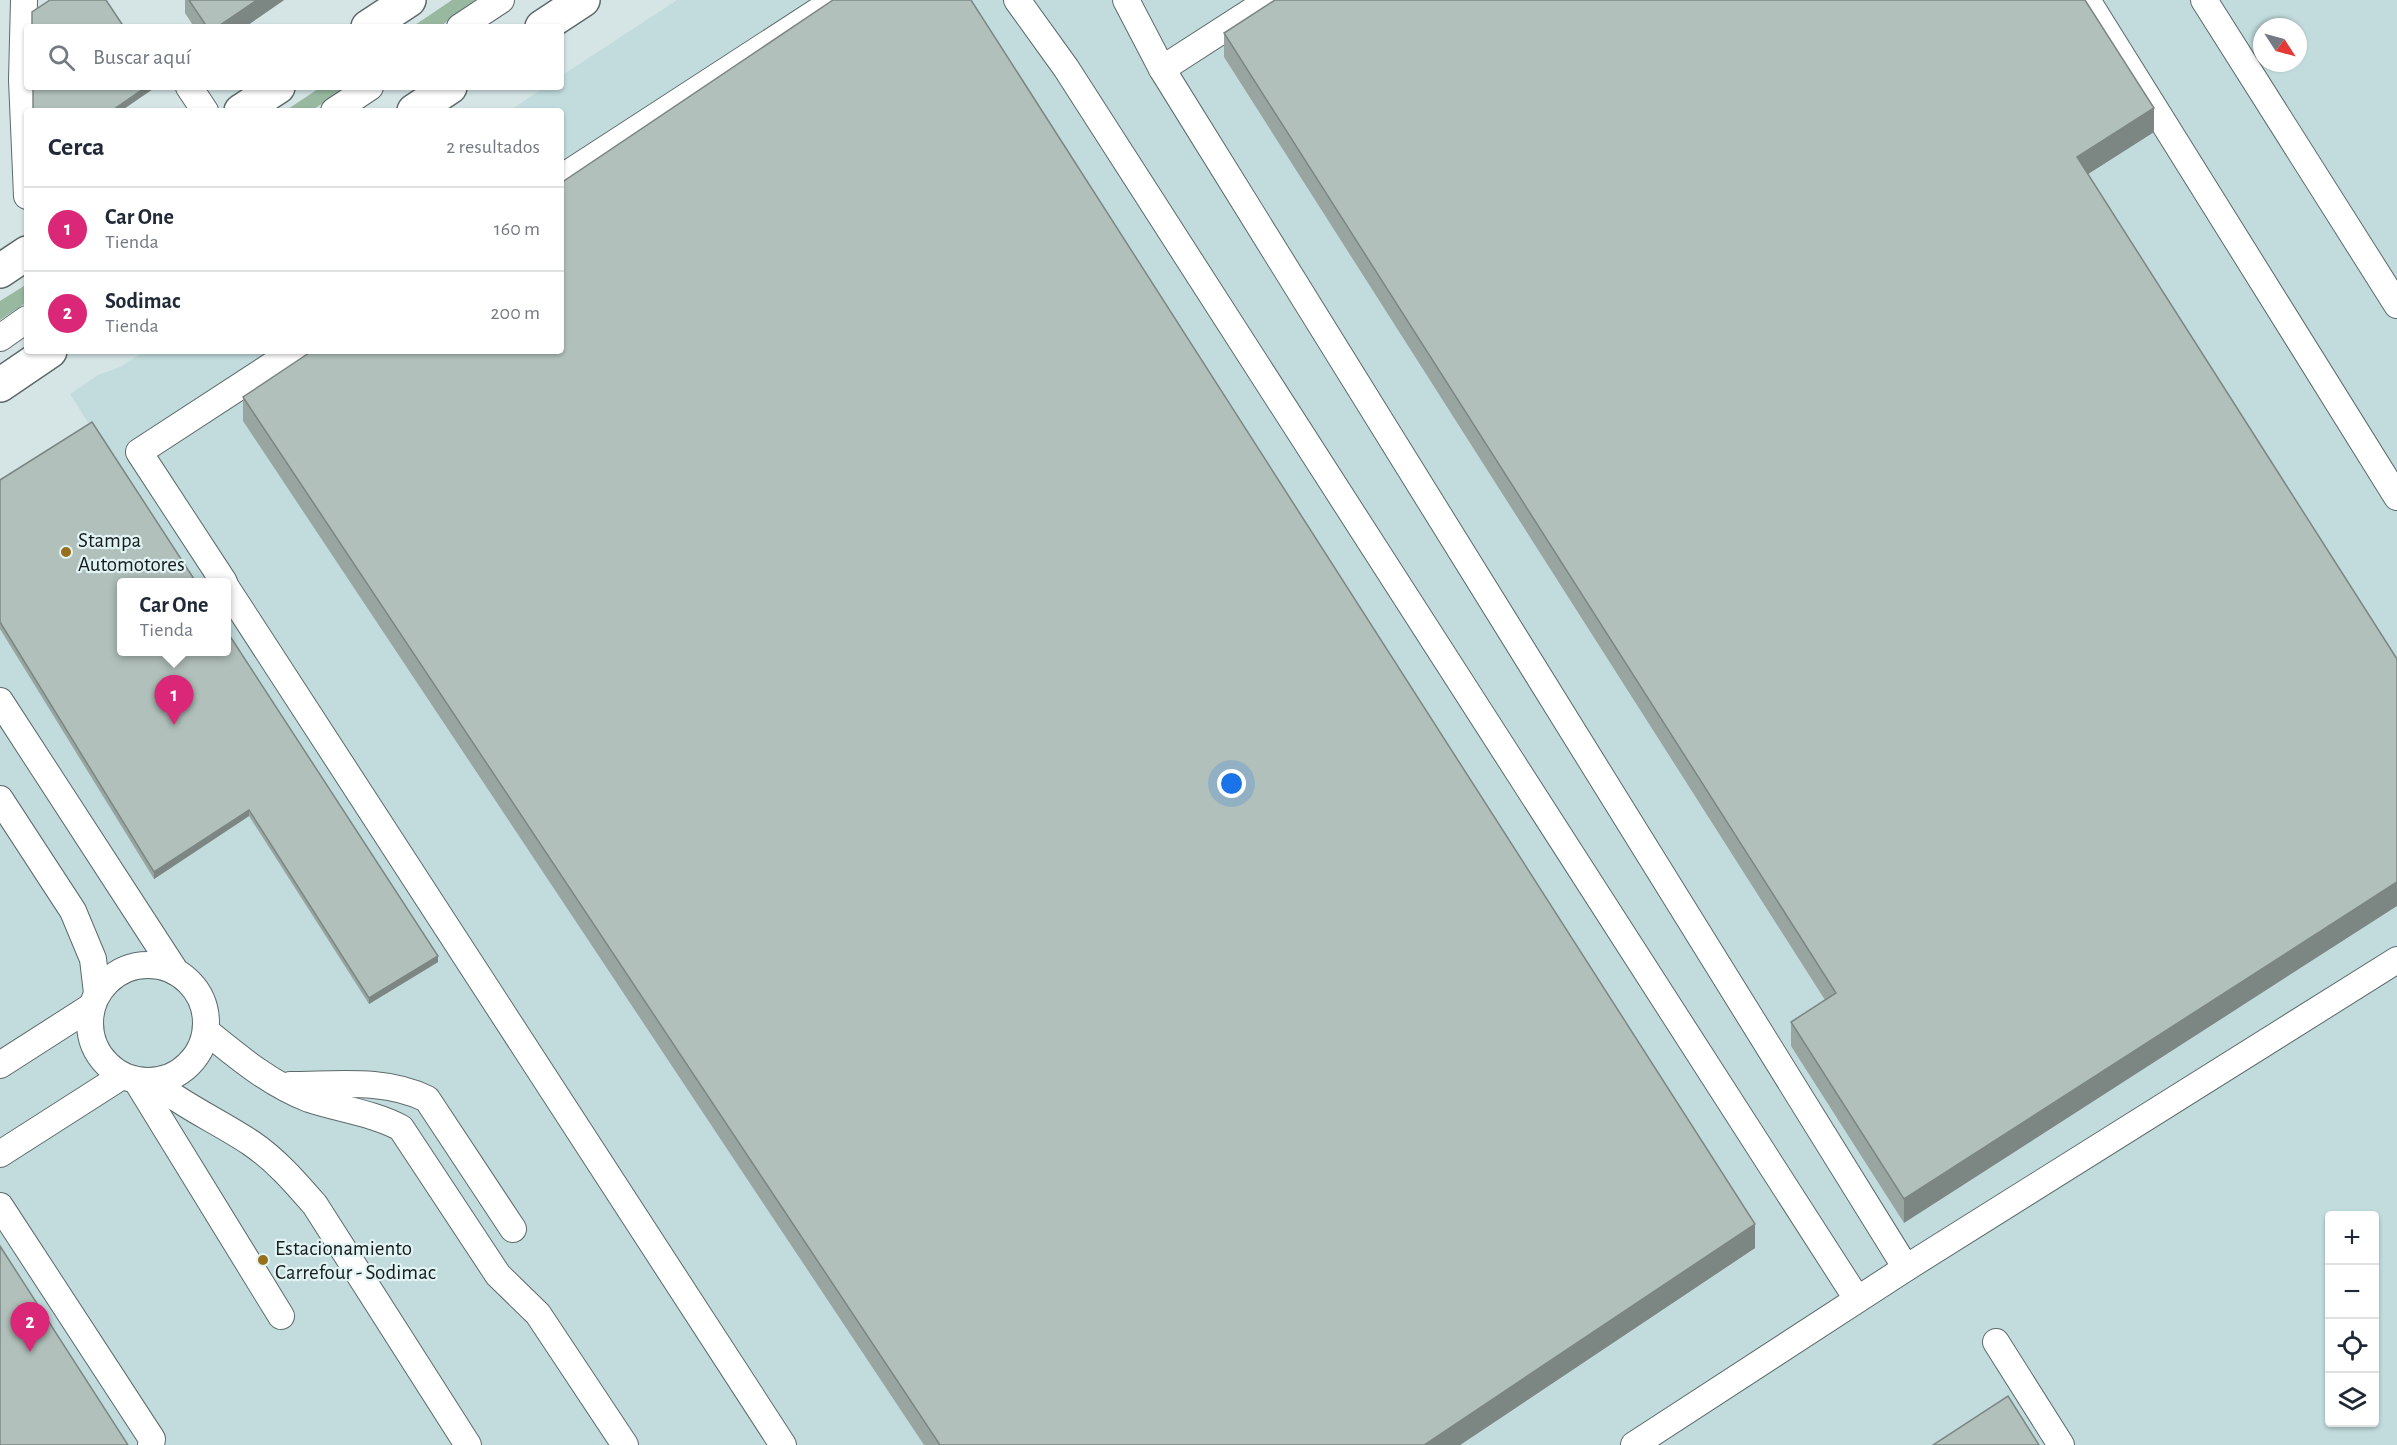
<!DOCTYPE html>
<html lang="es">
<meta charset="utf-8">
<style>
:root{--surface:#fff;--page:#f6f6f7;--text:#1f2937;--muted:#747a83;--line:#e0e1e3;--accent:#db2777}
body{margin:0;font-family:"Alegreya Sans",sans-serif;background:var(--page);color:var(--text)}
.controls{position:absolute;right:18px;bottom:18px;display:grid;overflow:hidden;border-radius:6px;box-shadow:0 2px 4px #0004}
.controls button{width:54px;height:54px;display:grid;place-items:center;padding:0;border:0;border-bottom:2px solid var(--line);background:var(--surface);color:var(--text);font:30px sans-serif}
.compass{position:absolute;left:2253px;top:18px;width:54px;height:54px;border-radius:50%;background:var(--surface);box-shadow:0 2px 4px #0004;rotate:126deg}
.you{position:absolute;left:1232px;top:784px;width:21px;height:21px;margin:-15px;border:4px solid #fff;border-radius:50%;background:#1a73e8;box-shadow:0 0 0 9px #1a73e833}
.badge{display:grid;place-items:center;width:39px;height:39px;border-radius:50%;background:var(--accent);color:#fff;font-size:20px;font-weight:700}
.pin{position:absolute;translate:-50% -50px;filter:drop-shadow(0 2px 3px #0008)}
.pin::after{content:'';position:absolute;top:32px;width:21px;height:18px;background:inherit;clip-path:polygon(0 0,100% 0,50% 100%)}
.popup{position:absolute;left:117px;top:578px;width:114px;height:78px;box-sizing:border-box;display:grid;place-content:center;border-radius:6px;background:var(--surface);filter:drop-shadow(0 2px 4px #0005);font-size:20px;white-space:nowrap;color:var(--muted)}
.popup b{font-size:22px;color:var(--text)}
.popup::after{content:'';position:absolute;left:50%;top:100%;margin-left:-12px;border:12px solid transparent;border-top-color:var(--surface)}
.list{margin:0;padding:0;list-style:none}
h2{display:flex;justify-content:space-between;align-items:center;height:78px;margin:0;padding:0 24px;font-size:26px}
h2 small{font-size:20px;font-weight:400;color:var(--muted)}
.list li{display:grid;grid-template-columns:39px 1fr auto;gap:18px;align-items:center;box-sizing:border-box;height:84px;padding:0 24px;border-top:2px solid var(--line)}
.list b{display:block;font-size:22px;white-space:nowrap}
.list p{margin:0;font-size:20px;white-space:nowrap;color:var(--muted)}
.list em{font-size:20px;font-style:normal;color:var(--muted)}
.icon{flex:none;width:33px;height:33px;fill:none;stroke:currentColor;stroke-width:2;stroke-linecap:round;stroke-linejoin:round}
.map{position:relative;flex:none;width:2397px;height:1445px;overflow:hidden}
.search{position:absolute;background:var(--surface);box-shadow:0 2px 4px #0004;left:24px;top:24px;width:540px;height:66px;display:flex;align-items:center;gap:15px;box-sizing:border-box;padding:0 21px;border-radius:6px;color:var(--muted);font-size:22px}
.panel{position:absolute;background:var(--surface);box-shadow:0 2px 4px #0004;left:24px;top:108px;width:540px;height:246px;border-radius:6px}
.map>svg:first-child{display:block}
.built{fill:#c2dcdd;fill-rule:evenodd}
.green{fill:#98b9a0}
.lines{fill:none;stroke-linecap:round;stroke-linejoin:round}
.service-casing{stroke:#5c6a6b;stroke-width:28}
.primary-casing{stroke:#5c6a6b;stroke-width:36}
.service{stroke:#fff;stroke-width:26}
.primary{stroke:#fff;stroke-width:33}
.wall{fill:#98a5a1}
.shaded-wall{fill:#7c8683}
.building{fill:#b1c0bb;stroke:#7c8683;stroke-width:1.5}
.poi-dot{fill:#97701b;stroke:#e2f3f3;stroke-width:2}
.labels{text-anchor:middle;stroke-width:4.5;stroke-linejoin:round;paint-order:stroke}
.poi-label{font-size:21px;fill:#171c1d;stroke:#e2f3f3;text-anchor:start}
</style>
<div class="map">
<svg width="2397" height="1445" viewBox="0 0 2397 1445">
<rect width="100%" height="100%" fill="#d5e5e6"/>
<path class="built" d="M677,0H2397V1445H0V486L92,429L70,394L98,375L120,367L145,351H561V111H509L545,87H561V76ZM2262,27H2298V63H2262ZM122,582H226V652H122ZM2330,1216H2374V1422H2330Z"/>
<g class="green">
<path d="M452,0H479L439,27H412Z"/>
<path d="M321,87H347L311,111H285Z"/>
<path d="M27,284V302L0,320V301Z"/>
</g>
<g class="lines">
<defs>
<g id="service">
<path d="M24,0L22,80L27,196"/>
<path d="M1017,0L1066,68L1857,1299"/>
<path d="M1126,0L1162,69L1906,1268"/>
<path d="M2087,0L2397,497"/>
<path d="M2204,0L2397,305"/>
<path d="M460,27L501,0"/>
<path d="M1162,69L1269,0"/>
<path d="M189,87L205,111"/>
<path d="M334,111L370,87"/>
<path d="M561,178L835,0"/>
<path d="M0,338L27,319"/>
<path d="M224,582L139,452L294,351"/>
<path d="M226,587L783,1445"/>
<path d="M0,701L176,972"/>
<path d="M0,799L73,911L93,959L97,993"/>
<circle cx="148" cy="1023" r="58"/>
<path d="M206,1031C238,1057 270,1084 309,1099C339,1109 373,1113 401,1128L498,1275L538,1314L625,1445"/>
<path d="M0,1065L92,1006"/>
<path d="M136,1080L281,1316"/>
<path d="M152,1081C183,1106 218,1121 251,1143C276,1160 295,1182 315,1205L468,1445"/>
<path d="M290,1085C336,1085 385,1078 427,1099L513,1229"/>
<path d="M0,1154L122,1076"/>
<path d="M0,1206L152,1439L151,1445"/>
<path d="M1996,1342L2061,1445"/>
<path d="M1634,1445L1906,1268L2397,960"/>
</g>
<g id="primary">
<path d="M368,27L409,0"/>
<path d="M542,27L583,0"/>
<path d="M241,111L278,87"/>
<path d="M414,111L450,87"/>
<path d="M0,271L27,253"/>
<path d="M0,385L50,351"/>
</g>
</defs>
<use href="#service" class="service-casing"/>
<use href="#primary" class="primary-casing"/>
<use href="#service" class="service"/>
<use href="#primary" class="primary"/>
</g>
<g class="wall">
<path d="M185,0H284L245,27H194L185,13Z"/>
<path d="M1224,33L2154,132L2088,174L1904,1223L1791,1046V1022L1825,1000L1224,57Z"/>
<path d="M243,397L1755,1248L1460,1445H924L243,421Z"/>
<path d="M0,480L438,962L369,1004L249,816L154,879L0,629Z"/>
</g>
<g class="shaded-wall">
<path d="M257,0H284L245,27H217Z"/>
<path d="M146,87H156L121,111H111Z"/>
<path d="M2154,108V132L2077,181V157Z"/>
<path d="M249,810V816L154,879V872Z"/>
<path d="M2397,882V906L1904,1223V1199Z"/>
<path d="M438,956V962L369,1004V998Z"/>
<path d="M1755,1224V1248L1460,1445H1424Z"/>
</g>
<g class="building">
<path d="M50,0H106L124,27H32V12Z"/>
<path d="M189,0H257L217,27H207Z"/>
<path d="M833,0H971L1755,1224L1424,1445H940L243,397L312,351H561V183Z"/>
<path d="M1275,0H2085L2154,108L2077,157L2397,659V882L1904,1199L1791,1022L1836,993L1224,33Z"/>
<path d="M33,87H146L111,111H33Z"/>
<path d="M92,422L196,582H122V651H226V630L438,956L369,998L249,810L154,872L0,622V480Z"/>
<path d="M0,1246L128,1445H0Z"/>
<path d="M2008,1396L2039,1445H1933Z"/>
</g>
<g class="poi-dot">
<circle cx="66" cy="552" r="6"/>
<circle cx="263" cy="1260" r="6"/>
</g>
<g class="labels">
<g class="poi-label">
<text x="78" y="547">Stampa<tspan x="78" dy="24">Automotores</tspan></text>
<text x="275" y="1255">Estacionamiento<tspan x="275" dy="24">Carrefour - Sodimac</tspan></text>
</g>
</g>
</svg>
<div class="controls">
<button>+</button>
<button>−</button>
<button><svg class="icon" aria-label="locate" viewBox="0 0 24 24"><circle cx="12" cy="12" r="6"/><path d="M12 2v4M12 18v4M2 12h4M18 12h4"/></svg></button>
<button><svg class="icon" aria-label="layers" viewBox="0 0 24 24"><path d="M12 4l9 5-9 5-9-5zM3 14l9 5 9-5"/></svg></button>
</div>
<svg class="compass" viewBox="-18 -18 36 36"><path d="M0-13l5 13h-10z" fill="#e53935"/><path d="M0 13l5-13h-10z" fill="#747a83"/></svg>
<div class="you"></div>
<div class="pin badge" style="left:174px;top:725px">1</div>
<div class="popup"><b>Car One</b>Tienda</div>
<div class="pin badge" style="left:30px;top:1352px">2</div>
<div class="search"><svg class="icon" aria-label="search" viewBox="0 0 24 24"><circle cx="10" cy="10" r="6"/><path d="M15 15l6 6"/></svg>Buscar aquí</div>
<section class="panel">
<h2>Cerca<small>2 resultados</small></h2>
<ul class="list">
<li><span class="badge">1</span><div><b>Car One</b><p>Tienda</p></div><em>160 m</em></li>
<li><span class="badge">2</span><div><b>Sodimac</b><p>Tienda</p></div><em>200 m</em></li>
</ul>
</section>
</div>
